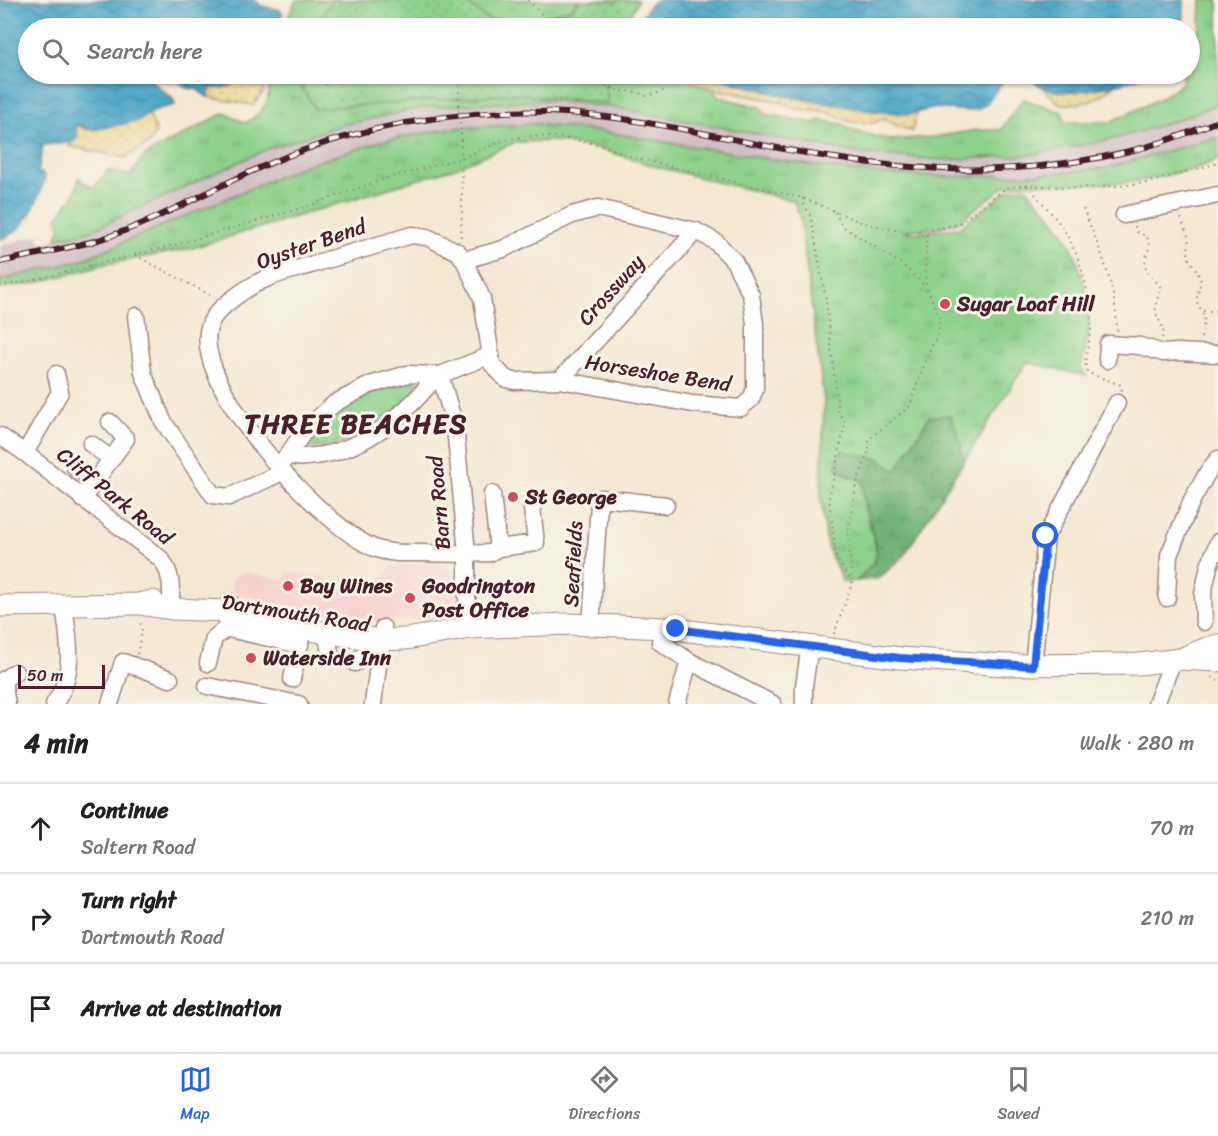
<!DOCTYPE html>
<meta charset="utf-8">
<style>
:root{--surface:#fff;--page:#f6f6f6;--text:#222;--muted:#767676;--line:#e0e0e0;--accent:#2563eb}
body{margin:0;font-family:Sriracha,sans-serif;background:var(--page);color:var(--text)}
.scale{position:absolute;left:18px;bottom:15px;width:87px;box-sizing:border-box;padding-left:6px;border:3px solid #4a1f2b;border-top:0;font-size:16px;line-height:21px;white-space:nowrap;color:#4a1f2b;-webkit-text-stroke:4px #f7f3e8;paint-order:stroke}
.stop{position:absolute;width:18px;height:18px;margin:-14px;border:4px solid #2563eb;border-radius:50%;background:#fff}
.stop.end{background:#2563eb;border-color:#fff;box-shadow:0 2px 6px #0008}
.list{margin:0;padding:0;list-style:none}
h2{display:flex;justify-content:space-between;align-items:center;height:78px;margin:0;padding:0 24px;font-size:26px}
h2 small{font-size:20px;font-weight:400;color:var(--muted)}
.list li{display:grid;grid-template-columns:39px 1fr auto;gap:18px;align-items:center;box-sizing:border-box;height:90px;padding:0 24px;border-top:2px solid var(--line)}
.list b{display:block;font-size:22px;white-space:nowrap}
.list p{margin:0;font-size:20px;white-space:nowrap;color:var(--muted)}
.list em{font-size:20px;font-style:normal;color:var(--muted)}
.icon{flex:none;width:33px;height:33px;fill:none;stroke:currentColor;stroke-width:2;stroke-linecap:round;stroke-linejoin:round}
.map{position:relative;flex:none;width:1218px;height:704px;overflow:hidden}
.search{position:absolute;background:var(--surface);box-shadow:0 2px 4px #0004;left:18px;right:18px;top:18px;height:66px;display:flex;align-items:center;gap:15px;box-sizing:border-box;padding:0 21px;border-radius:33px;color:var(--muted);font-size:22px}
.sheet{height:348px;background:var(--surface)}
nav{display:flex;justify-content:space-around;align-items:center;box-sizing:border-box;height:84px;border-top:2px solid var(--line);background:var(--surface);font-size:16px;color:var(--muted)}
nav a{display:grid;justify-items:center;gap:3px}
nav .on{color:var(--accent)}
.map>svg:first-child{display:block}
.built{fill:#f7d0cd}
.industrial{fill:#d2bec3}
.grass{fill:url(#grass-tufts);stroke:#6c785a;stroke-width:1.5}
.forest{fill:url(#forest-crowns);stroke:#5e6950;stroke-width:1.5}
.sand{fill:url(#sand-dots);stroke:#9c7c64;stroke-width:1.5}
.park{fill:url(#park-dots);stroke:#6c785a;stroke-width:1.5}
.water{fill:url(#water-waves);stroke:#4a627a;stroke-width:1.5}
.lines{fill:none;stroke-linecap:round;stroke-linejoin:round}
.minor-tunnel{stroke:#d3c0b1;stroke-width:16;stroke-dasharray:16 8;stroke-linecap:butt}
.minor-casing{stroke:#a0847f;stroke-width:19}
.major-casing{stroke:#a0847f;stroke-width:23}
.path{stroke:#a0847f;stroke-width:2;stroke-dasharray:1.5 4.5;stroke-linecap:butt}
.minor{stroke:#fff;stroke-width:16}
.major{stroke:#fff;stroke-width:21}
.rail-casing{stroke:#4a1f2b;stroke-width:6}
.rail{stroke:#f7f3e8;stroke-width:4;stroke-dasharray:11;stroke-linecap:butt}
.path-bridge{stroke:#a0847f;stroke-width:2;stroke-dasharray:1.5 4.5;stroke-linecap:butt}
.route{stroke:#2563eb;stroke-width:8}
.poi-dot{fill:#d1495b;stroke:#f7f3e8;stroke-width:2}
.labels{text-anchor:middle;stroke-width:6;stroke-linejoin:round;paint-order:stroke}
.street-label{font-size:21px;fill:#4a1f2b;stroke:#f7f3e8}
.poi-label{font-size:21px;font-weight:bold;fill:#4a1f2b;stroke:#f7f3e8;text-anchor:start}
.district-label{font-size:27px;font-weight:bold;letter-spacing:1.5px;fill:#4a1f2b;stroke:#f7f3e8}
</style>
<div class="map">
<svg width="1218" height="704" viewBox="0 0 1218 704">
<defs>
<pattern id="grass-tufts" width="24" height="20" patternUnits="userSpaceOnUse" patternTransform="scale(1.5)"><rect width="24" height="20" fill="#8dd18a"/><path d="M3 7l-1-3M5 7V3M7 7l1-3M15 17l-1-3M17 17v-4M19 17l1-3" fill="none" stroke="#7bb377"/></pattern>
<pattern id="forest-crowns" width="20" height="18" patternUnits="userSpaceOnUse" patternTransform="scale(1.5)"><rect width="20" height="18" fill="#72b376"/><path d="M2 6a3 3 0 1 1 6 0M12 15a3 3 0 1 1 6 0" fill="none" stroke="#609161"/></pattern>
<pattern id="sand-dots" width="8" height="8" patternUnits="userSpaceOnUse" patternTransform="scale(1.5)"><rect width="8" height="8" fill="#eeda9e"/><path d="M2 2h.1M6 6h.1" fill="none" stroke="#cebb88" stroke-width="1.8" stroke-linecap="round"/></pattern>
<pattern id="park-dots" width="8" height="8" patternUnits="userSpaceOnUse" patternTransform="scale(1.5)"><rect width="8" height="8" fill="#8dd18a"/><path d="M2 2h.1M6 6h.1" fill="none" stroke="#7bb377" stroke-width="1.8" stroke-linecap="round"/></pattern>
<pattern id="water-waves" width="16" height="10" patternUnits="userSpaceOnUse" patternTransform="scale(1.5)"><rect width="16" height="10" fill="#4aa5c8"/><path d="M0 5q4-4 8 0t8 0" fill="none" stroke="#4086a3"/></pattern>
</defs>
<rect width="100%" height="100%" fill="#f7f3e8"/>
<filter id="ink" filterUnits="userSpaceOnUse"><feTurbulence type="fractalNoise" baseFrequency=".0167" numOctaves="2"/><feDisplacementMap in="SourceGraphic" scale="12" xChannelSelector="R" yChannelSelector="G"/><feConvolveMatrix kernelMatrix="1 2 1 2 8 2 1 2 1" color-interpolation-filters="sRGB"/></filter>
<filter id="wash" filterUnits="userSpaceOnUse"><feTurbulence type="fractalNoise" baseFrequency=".008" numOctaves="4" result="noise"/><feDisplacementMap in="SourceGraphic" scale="24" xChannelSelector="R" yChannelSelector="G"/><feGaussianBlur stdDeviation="1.35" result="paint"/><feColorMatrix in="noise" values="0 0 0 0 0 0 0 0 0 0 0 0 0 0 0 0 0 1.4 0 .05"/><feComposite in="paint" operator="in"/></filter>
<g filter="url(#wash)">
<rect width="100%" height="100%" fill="#f5e8d3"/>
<path class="built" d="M436,562L452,571L459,586L461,595L454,610L451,614L441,617L414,620L373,621L316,613L232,593L231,580L243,572L285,580L286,571L375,587L391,566Z"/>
<path class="industrial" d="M548,100L612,107L864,154L945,160L1029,155L1114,139L1174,121L1218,104V137L1106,168L1041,174L951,177L883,174L822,167L597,131L536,124L493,127L382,141L303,166L79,261L0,280V246L38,235L41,243L90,231L267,149L342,125L425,107Z"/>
<g class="grass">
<path d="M296,0H333L314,28H283Z"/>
<path d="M462,0H579L571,9L520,24L487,19Z"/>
<path d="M1201,0H1218V104L1174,121L1114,139L1029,155L945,160L864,154L612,107L548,100L425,107L342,125L267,149L90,231L56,239L61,228L57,218L75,193L79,178L93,188L108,170L129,176L145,155L224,113L246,123C268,109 272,98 267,74H300L299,83L347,106L513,94L607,103L606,86L608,74H663L714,89L718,97L760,107L765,114L813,123L821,120L843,124L850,130L891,140L934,137L978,130H1001L1023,99L1062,112L1065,122H1110L1159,99L1182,84L1183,74H1190V45L1200,28Z"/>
<path d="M536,124L597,131L822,167L883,174L951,177L1041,174L1106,168L1218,137V160L1197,168L1146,180L1120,183L1077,184L1028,183L1005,186L958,222L939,227L903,231L914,233L959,228L1008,190L1025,187C1039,202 1055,218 1066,237C1080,259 1089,300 1089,326C1089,339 1084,354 1081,367L1086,376L1027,362L964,461L962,455L929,417L896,471L847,476L863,481L864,503L877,551L875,561L857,581L843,582L827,546L821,497L824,401L800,218L794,201L654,166L601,149L555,141L516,142L452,169L189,249L101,265L37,283L0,288V280L79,261L303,166L382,141L454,128Z"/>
<path d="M407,381L428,383L358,439L298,452L313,429L349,399Z"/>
</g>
<path class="forest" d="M950,415L958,433L964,461L903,557L879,578L857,581L875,561L877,551L864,503L863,482L837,469L838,457L842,451L880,459L896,471L929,417Z"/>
<g class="sand">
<path d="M245,74H259L264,91L253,105L207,97L209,95L210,88C224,89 235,84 245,74Z"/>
<path d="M663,74H710L739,84L797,98L873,111L909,114L917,113L912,131L900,127L883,118L875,123L851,122L825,111L795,109L781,102L714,89Z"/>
<path d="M1116,84C1096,102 1087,104 1060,104L1042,87C1065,96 1093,88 1116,84Z"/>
<path d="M149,114L156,131L149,144L125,158L69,146C74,138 79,138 76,127L78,125L87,130L141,119Z"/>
</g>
<g class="park">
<path d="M333,0H462L487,19L520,24L571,9L579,0H638L624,28H314Z"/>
<path d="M300,74H608L606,86L608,103L512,94L315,109L299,83Z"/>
</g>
<g class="water">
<path d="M0,0H255L261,6L280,10L283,14L271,28H28V74H154L152,81L173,99L175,105L158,109L137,121L93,130L77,125L76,127L78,137L74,141L67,143L43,145L38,171L44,175L45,179C37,203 26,232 0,239Z"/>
<path d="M656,0H1184V18L1180,28H640C641,16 646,7 656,0Z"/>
<path d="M161,74H245C232,86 227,89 210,88L209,95L207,97L196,89L187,88L178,81H169Z"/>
<path d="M710,74H1012L1002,82L987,103L979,109L968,111L936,108L909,114L873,111L785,96L739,84Z"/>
<path d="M1027,74H1147C1123,85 1070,97 1045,88C1038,85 1032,80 1027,74Z"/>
</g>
</g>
<g filter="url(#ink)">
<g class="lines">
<path class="minor-tunnel" d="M331,658L355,663"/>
<defs>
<g id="minor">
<path d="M1124,215L1218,195"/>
<path d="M464,260L503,249L572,215L598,208L696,231L716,242L734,261L751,295L755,324V389L751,399L741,408L693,404L560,380L514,381L506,379L492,364L482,298L464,260L458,252L427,237L412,235C381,244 351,253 320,262C303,268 285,271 268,278C252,284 218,306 211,322C183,378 326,532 377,549C391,554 407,553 422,553C445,554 468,554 490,553L498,548L536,543L532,508"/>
<path d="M136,316L143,373L163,421L213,495L229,497L276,475L279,467L306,429L335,403L370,385L408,374L440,375L491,355"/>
<path d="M1107,360L1108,344L1140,346L1163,353L1177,352L1218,354"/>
<path d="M440,375L455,426L467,554V618L470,628"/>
<path d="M560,380L696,231"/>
<path d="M0,436L25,453L161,559C173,575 171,590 171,609"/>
<path d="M91,444L111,459"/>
<path d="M25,453L60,392L56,374"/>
<path d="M288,455C297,459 305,457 315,456C366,450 406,414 437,375"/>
<path d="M75,467L95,481"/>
<path d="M492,494L498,548"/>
<path d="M82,499L126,439L110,422"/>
<path d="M1167,598L1169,555L1192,500L1209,470L1218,459"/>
<path d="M230,602L227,619L229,629L300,645"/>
<path d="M1204,622L1203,594L1209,566L1218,542"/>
<path d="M591,626L599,504L602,498L666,505"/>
<path d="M326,632L331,658"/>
<path d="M660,642L689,661L773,704"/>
<path d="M208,663L214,638L229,626"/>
<path d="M355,663L380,640"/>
<path d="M1033,666L1046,536L1117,403"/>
<path d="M292,679L306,615"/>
<path d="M207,686L299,704"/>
<path d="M7,704L3,680L15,672"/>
<path d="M54,704C76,674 69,641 64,606"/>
<path d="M110,704L123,662L170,679"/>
<path d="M373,704L383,628"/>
<path d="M677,704L689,661"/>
<path d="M804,704V686L810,645"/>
<path d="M1156,704L1173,660"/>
</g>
<g id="major">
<path d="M139,604L171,609L228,611L321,632L380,640L406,639L470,628L568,624L667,628L900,658L1005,665L1140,664L1179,659L1218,661"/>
<path d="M0,606L137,604L153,601"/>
<path d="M1185,657L1207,648L1218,645"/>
</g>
</defs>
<use href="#minor" class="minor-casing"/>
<use href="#major" class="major-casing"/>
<g class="path">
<path d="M528,0L543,16L540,28"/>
<path d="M522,74L608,86C623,96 630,87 646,96L662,92L671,77"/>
<path d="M325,84L400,75H460"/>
<path d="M458,105L460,75L502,74"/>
<path d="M1027,185C1041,202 1058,218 1068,237C1081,260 1092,301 1091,327C1091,343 1081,359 1088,373L1121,385L1122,391"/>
<path d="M803,198V203L811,217L826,300L838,410L845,423L829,498L836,557L851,582"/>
<path d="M1083,209C1100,248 1117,289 1117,332"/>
<path d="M835,212L842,226L903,265L926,287"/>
<path d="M1181,218L1189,239L1188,257L1197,271L1201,281L1196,301C1207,318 1204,321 1201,338"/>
<path d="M1135,226L1137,232C1162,241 1141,253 1146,268C1148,275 1157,281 1161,288C1154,307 1153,311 1164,329L1162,338"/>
<path d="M461,237L462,208L461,133"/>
<path d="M135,255L214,297"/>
<path d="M0,286L29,281L178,244L305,207L384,179L461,158L505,140L524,136L555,137L599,144L635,158L803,198L860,222L899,231H927L958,224L1006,188L1024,185L1076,188L1120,186L1146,183L1218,163"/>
<path d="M1203,311H1218"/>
<path d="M834,634L852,584L848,531L856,485L869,451V439L909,407L925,362L938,332L940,318L926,287L925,270L927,231"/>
<path d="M137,654L142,631L140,621"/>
<path d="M1212,677L1218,681"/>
</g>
<use href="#minor" class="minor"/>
<use href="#major" class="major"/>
<defs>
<path id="rail" d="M0,262C32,255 66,249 98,240C153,223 207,191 259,168C337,133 419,116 504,112C613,107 721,140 828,157C929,174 1034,175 1134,150C1163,143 1191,132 1218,121"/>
</defs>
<use href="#rail" class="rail-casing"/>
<use href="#rail" class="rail"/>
<path class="path-bridge" d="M458,105L461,133"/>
</g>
</g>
<g class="lines" filter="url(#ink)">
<path class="route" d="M676,629L900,658L1033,666L1046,536"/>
</g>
<g class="poi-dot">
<circle cx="945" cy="304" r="6"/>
<circle cx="513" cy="497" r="6"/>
<circle cx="288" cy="586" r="6"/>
<circle cx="410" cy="598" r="6"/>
<circle cx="251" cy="658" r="6"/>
</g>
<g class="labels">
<g class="street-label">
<text transform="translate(311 244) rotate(-19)" y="7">Oyster Bend</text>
<text transform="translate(611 290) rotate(-48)" y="7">Crossway</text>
<text transform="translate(658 373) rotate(9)" y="7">Horseshoe Bend</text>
<text transform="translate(115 496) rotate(39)" y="7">Cliff Park Road</text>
<text transform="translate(439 503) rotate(-95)" y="7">Barn Road</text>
<text transform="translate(573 564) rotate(-87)" y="7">Seafields</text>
<text transform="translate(296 613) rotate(9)" y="7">Dartmouth Road</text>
</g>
<g class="poi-label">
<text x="957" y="311">Sugar Loaf Hill</text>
<text x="525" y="504">St George</text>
<text x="300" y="593">Bay Wines</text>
<text x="422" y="593">Goodrington<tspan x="422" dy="24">Post Office</tspan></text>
<text x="263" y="665">Waterside Inn</text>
</g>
<g class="district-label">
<text x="356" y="433">THREE BEACHES</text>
</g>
</g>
</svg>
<div class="scale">50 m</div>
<div class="stop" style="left:1046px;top:536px"></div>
<div class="stop end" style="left:676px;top:629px"></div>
<div class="search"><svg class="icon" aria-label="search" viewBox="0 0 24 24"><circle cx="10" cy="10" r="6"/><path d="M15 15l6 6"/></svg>Search here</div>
</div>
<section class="sheet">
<h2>4 min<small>Walk · 280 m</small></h2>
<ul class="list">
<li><svg class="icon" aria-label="ahead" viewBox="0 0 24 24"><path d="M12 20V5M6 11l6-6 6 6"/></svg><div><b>Continue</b><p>Saltern Road</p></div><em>70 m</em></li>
<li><svg class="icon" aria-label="right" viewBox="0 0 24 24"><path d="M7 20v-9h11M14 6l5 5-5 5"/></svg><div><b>Turn right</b><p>Dartmouth Road</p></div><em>210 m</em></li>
<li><svg class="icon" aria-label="arrive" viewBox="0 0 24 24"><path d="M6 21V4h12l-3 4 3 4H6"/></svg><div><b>Arrive at destination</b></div></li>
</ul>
</section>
<nav>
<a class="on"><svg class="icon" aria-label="map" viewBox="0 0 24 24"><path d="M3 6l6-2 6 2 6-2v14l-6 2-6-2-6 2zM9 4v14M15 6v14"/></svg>Map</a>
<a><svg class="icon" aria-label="directions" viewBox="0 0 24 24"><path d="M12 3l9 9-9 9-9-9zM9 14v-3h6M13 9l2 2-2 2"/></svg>Directions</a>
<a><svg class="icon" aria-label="saved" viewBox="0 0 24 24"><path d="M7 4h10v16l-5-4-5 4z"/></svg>Saved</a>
</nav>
